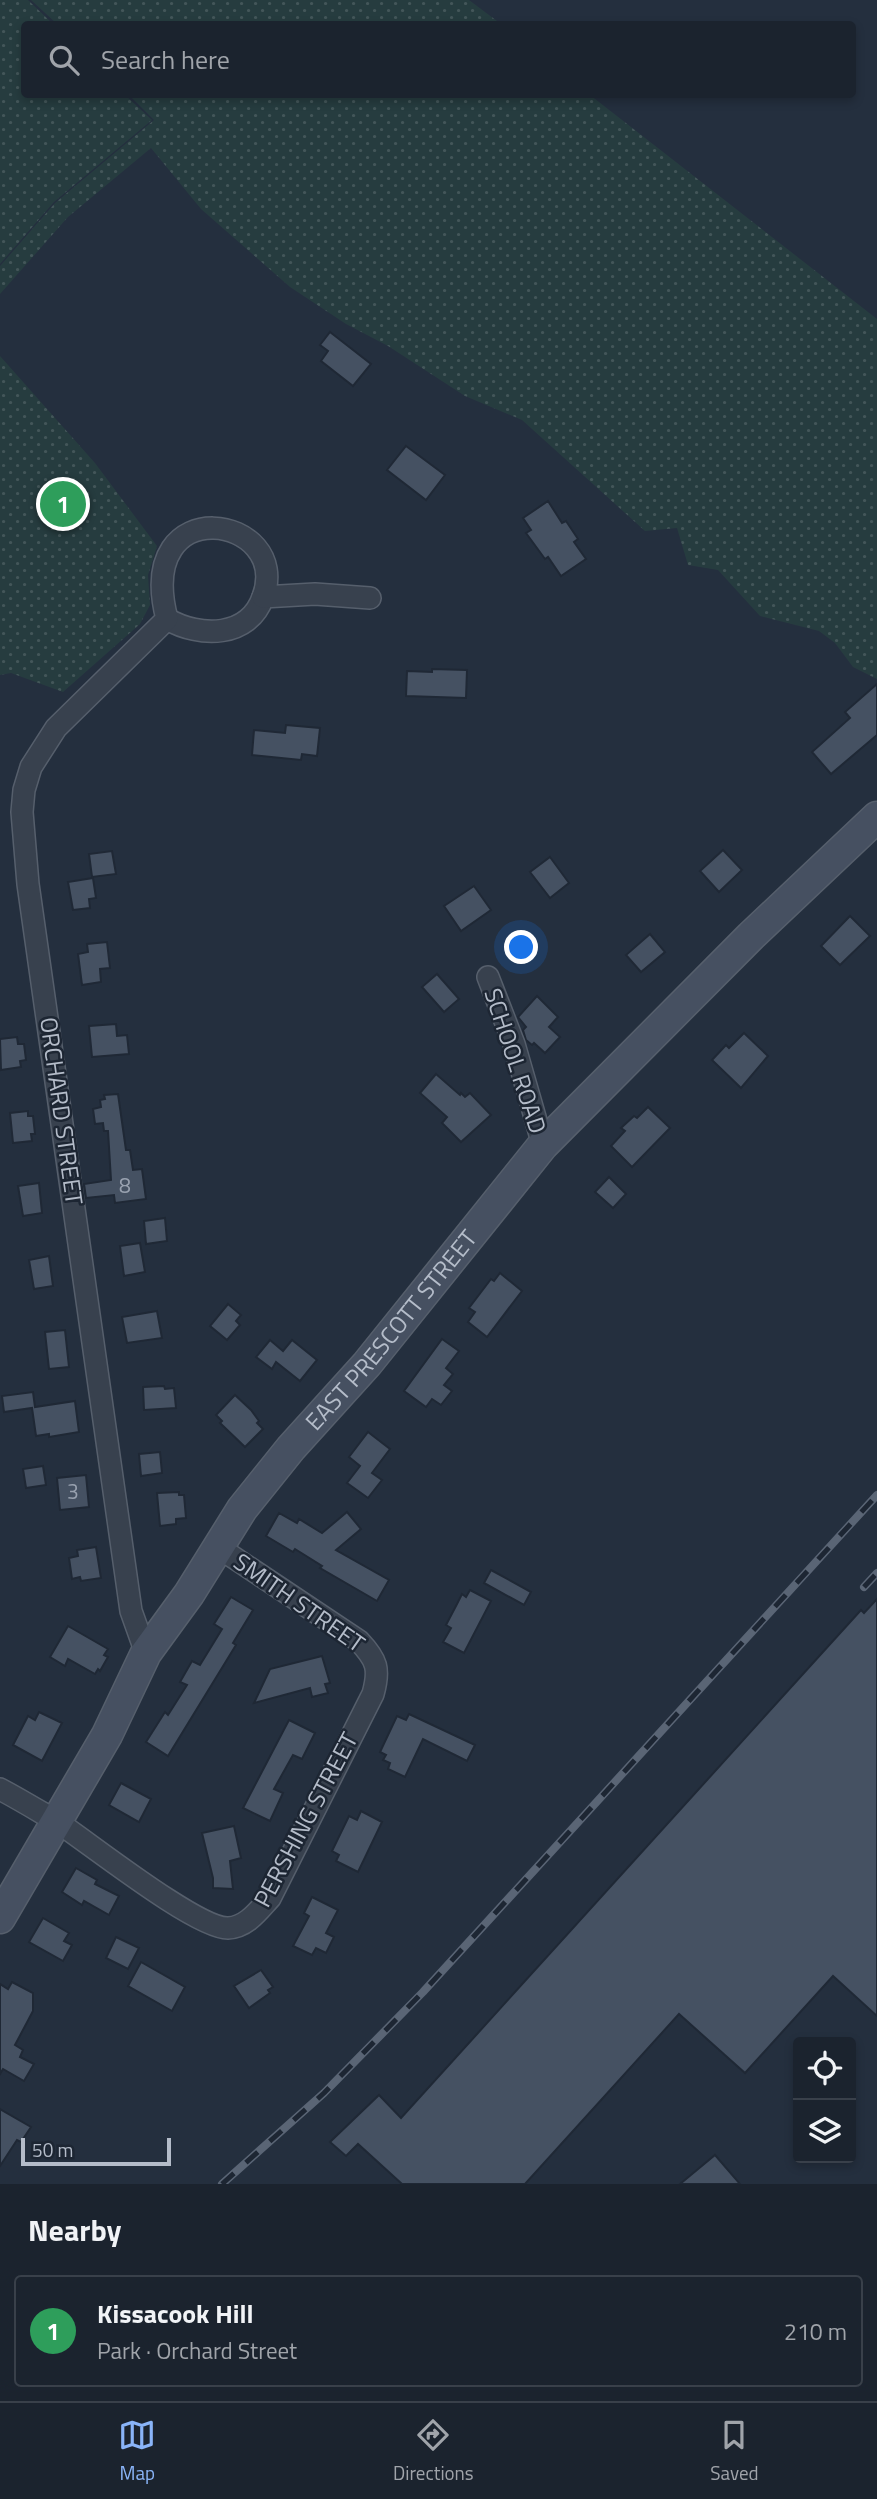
<!DOCTYPE html>
<meta charset="utf-8">
<style>
:root{--surface:#1b232e;--page:#242b36;--text:#f1f3f6;--muted:#a0a4aa;--line:#39404a;--accent:#8ab4f8}
body{margin:0;font-family:"Titillium Web",sans-serif;background:var(--page);color:var(--text)}
.controls{position:absolute;right:21px;bottom:21px;display:grid;overflow:hidden;border-radius:7px;box-shadow:0 4px 10px #0003}
.controls button{width:63px;height:63px;display:grid;place-items:center;padding:0;border:0;border-bottom:2px solid var(--line);background:var(--surface);color:var(--text);font:35px sans-serif}
.scale{position:absolute;left:21px;bottom:18px;width:150px;box-sizing:border-box;padding-left:7px;border:4px solid #b4bcc9;border-top:0;font-size:19px;line-height:24px;white-space:nowrap;color:#b4bcc9;-webkit-text-stroke:5px #1d2633;paint-order:stroke}
.you{position:absolute;left:522px;top:948px;width:24px;height:24px;margin:-18px;border:5px solid #fff;border-radius:50%;background:#1a73e8;box-shadow:0 0 0 10px #1a73e833}
.badge{display:grid;place-items:center;width:46px;height:46px;border-radius:50%;background:var(--accent);color:#fff;font-size:23px;font-weight:700}
.pin{position:absolute;translate:-50% -50%;border:4px solid #fff;box-shadow:0 2px 7px #0006}
.list{margin:0;padding:0;list-style:none}
h2{display:flex;justify-content:space-between;align-items:center;height:91px;margin:0;padding:0 28px;font-size:30px}
h2 small{font-size:23px;font-weight:400;color:var(--muted)}
.list li{display:grid;grid-template-columns:46px 1fr auto;gap:21px;align-items:center;box-sizing:border-box;height:112px;margin:0 14px 14px;padding:0 14px;border:2px solid var(--line);border-radius:7px}
.list b{display:block;font-size:26px;white-space:nowrap}
.list p{margin:0;font-size:23px;white-space:nowrap;color:var(--muted)}
.list em{font-size:23px;font-style:normal;color:var(--muted)}
.icon{flex:none;width:38px;height:38px;fill:none;stroke:currentColor;stroke-width:2;stroke-linecap:round;stroke-linejoin:round}
.map{position:relative;flex:none;width:877px;height:2184px;overflow:hidden}
.search{position:absolute;background:var(--surface);box-shadow:0 4px 10px #0003;left:21px;right:21px;top:21px;height:77px;display:flex;align-items:center;gap:18px;box-sizing:border-box;padding:0 24px;border-radius:7px;color:var(--muted);font-size:26px}
.sheet{height:217px;background:var(--surface)}
nav{display:flex;justify-content:space-around;align-items:center;box-sizing:border-box;height:98px;border-top:2px solid var(--line);background:var(--surface);font-size:19px;color:var(--muted)}
nav a{display:grid;justify-items:center;gap:4px}
nav .on{color:var(--accent)}
.map>svg:first-child{display:block}
.park{fill:url(#park-dots)}
.building{fill:#455162;stroke:#1f2835;stroke-width:2}
.lines{fill:none;stroke-linecap:round;stroke-linejoin:round}
.street-casing{stroke:#565f6c;stroke-width:24}
.secondary-casing{stroke:#565f6c;stroke-width:33}
.street{stroke:#38414e;stroke-width:21}
.secondary{stroke:#465061;stroke-width:30}
.rail-casing{stroke:#5a6575;stroke-width:8}
.rail{stroke:#1d2633;stroke-width:5;stroke-dasharray:16;stroke-linecap:butt}
.labels{text-anchor:middle;stroke-width:5;stroke-linejoin:round;paint-order:stroke}
.number-label{font-size:21px;fill:#98a1af}
.street-label{font-size:24px;fill:#b4bcc9;stroke:#1d2633}
</style>
<div class="map">
<svg width="877" height="2184" viewBox="0 0 877 2184">
<defs>
<pattern id="park-dots" width="8" height="8" patternUnits="userSpaceOnUse" patternTransform="scale(1.75)"><rect width="8" height="8" fill="#263c3f"/><path d="M2 2h.1M6 6h.1" fill="none" stroke="#435659" stroke-width="1.8" stroke-linecap="round"/></pattern>
</defs>
<rect width="100%" height="100%" fill="#242f3e"/>
<g class="park">
<path d="M0,0H28L53,24H24V94L125,95L152,120L54,202L0,264Z"/>
<path d="M31,0H469L501,24H57Z"/>
<path d="M129,95H590L877,319V679L853,667L835,643L819,631L760,616L718,570L688,565L677,528L645,531L522,420L465,396L388,346L346,324L290,287L201,209L151,148L68,217L0,294V266L55,203L154,120Z"/>
<path d="M0,356L95,463L157,546L148,575L150,605L140,624L63,692L11,673L0,675Z"/>
</g>
<g class="building">
<path d="M330,332L371,364L353,386L321,361L328,351L320,345Z"/>
<path d="M406,446L445,475L426,500L387,470Z"/>
<path d="M548,501L562,523L566,521L578,539L574,542L586,559L561,576L548,557L545,559L526,533L531,530L523,518Z"/>
<path d="M432,669L467,670L466,698L406,696L407,671L432,672Z"/>
<path d="M877,684V735L831,774L812,752L850,718L845,712Z"/>
<path d="M286,725L320,728L317,756L302,754L301,760L252,755L254,730L285,733Z"/>
<path d="M723,850L742,870L719,892L700,871Z"/>
<path d="M112,851L116,874L92,877L89,854Z"/>
<path d="M550,857L569,883L550,898L530,872Z"/>
<path d="M93,878L96,898L89,899L90,908L73,910L68,882Z"/>
<path d="M474,886L491,910L461,931L444,906Z"/>
<path d="M850,916L870,936L840,965L821,946Z"/>
<path d="M650,934L665,952L641,972L626,955Z"/>
<path d="M107,942L110,968L100,969L101,982L82,985L78,954L88,952L87,944Z"/>
<path d="M437,974L459,999L444,1012L422,987Z"/>
<path d="M537,996L558,1017L549,1027L560,1037L545,1053L534,1043L532,1045L526,1040L523,1030L526,1027L518,1017Z"/>
<path d="M116,1024L117,1036L127,1035L129,1054L92,1057L89,1026Z"/>
<path d="M744,1033L768,1056L741,1088L712,1060L726,1045L729,1048Z"/>
<path d="M17,1037L18,1044H24L26,1060L20,1061L21,1067L1,1070L0,1039Z"/>
<path d="M436,1074L460,1095L461,1093L465,1097L470,1093L491,1115L461,1142L442,1123L447,1117L420,1093Z"/>
<path d="M118,1094L126,1150H130L133,1170L142,1169L146,1199L115,1203L114,1195L86,1198L84,1184L111,1180L108,1131H104L103,1123L95,1124L93,1109L101,1107L100,1100L105,1099L104,1095Z"/>
<path d="M648,1107L670,1128L632,1167L611,1146L625,1131L621,1128L634,1116L637,1118Z"/>
<path d="M28,1111V1116H33L35,1134H31L32,1141L13,1143L10,1113Z"/>
<path d="M609,1177L626,1194L613,1208L595,1192Z"/>
<path d="M39,1183L42,1213L23,1216L18,1186Z"/>
<path d="M165,1218L167,1241L146,1244L144,1221Z"/>
<path d="M140,1243L145,1272L124,1276L120,1246Z"/>
<path d="M49,1256L53,1286L34,1289L29,1260Z"/>
<path d="M500,1273L522,1291L487,1337L468,1322L475,1312L469,1308L491,1279L494,1281Z"/>
<path d="M228,1304L241,1315L236,1321L240,1325L227,1340L210,1326Z"/>
<path d="M157,1311L162,1338L127,1343L122,1317Z"/>
<path d="M65,1330L69,1367L49,1369L45,1332Z"/>
<path d="M442,1339L459,1351L446,1368L453,1374L444,1385L452,1391L441,1405L432,1399L426,1407L404,1391Z"/>
<path d="M270,1340L283,1351L292,1340L317,1360L300,1381L276,1362L272,1369L256,1357Z"/>
<path d="M164,1386L165,1389L174,1388L176,1408L144,1410L143,1387Z"/>
<path d="M33,1392L35,1407L75,1401L79,1432L49,1437V1434L36,1436L32,1408L4,1412L2,1396Z"/>
<path d="M235,1395L251,1410L259,1421L257,1423L263,1429L245,1447L220,1423L222,1421L216,1415Z"/>
<path d="M368,1432L390,1449L372,1473L382,1480L368,1498L347,1483L360,1466L349,1457Z"/>
<path d="M160,1452L162,1473L141,1476L139,1454Z"/>
<path d="M43,1466L46,1485L26,1488L23,1469Z"/>
<path d="M86,1475L89,1507L60,1510L57,1478Z"/>
<path d="M179,1492V1495H184L186,1518L176,1519V1524L160,1526L157,1493Z"/>
<path d="M347,1512L361,1529L336,1550L389,1580L377,1601L320,1568L322,1566L295,1549L293,1552L266,1536L279,1513L297,1523L299,1519L322,1533Z"/>
<path d="M96,1547L101,1578L81,1581L80,1577L72,1579L69,1558L78,1556L77,1550Z"/>
<path d="M491,1570L531,1592L524,1605L484,1583Z"/>
<path d="M470,1590L491,1601L464,1653L443,1642L451,1628L446,1625L457,1604L462,1594L466,1597Z"/>
<path d="M231,1597L253,1610L233,1643L236,1645L168,1756L146,1742L165,1712L168,1715L187,1685L180,1682L192,1661L200,1665L222,1629L214,1624Z"/>
<path d="M877,1599V2016L833,1976L745,2073L679,2014L525,2184H402L358,2144L346,2156L330,2142L379,2095L401,2118L861,1610L864,1613Z"/>
<path d="M68,1626L108,1649L104,1655L108,1657L100,1671L98,1669L95,1674L68,1659L65,1666L50,1657Z"/>
<path d="M322,1656L330,1683L325,1684L328,1693L312,1697L310,1688L254,1703L270,1669Z"/>
<path d="M39,1712L62,1723L42,1761L13,1745L28,1716L35,1720Z"/>
<path d="M409,1714L475,1745L467,1761L423,1739L405,1777L388,1769L390,1763L383,1760L386,1755L380,1752L397,1716L406,1720Z"/>
<path d="M289,1720L315,1733L302,1759L293,1755L274,1789L283,1793L270,1821L243,1808Z"/>
<path d="M121,1783L151,1799L139,1822L109,1805Z"/>
<path d="M361,1811L382,1822L358,1872L336,1861L339,1855L332,1851L349,1816L357,1820Z"/>
<path d="M234,1826L241,1858L230,1861L233,1889L213,1888V1878L202,1833Z"/>
<path d="M76,1868L97,1880L95,1884L119,1896L109,1915L84,1901L82,1905L62,1892Z"/>
<path d="M312,1897L338,1910L326,1933L334,1937L326,1953L316,1948L312,1955L293,1946L309,1916L304,1913Z"/>
<path d="M43,1918L69,1933L64,1941L72,1945L63,1961L29,1942Z"/>
<path d="M116,1937L139,1948L128,1969L106,1958Z"/>
<path d="M141,1962L185,1987L172,2011L128,1986Z"/>
<path d="M261,1970L273,1987L268,1990L270,1993L249,2008L234,1986Z"/>
<path d="M12,1982L33,1993V2011L15,2045L23,2050L20,2057L34,2064L24,2081L3,2069L0,2074V1984L8,1989Z"/>
<path d="M0,2109L31,2127L21,2142L17,2140L0,2166Z"/>
<path d="M715,2155L740,2184H680Z"/>
</g>
<g class="lines">
<defs>
<g id="street">
<path d="M167,619C200,638 249,638 263,597"/>
<path d="M488,977L514,1044L543,1145"/>
<path d="M146,1653L131,1611L28,884L22,812L24,790L31,767L56,728L167,619C133,488 293,515 263,597L315,594L370,598"/>
<path d="M0,1789C19,1799 37,1810 56,1821C88,1842 197,1929 228,1928C247,1927 258,1911 270,1898L373,1694C380,1669 377,1660 359,1641L218,1547"/>
</g>
<g id="secondary">
<path id="s1" d="M0,1918L107,1735L146,1653L189,1594L242,1509L291,1448L367,1364L543,1145L751,936L877,817"/>
</g>
</defs>
<use href="#street" class="street-casing"/>
<use href="#secondary" class="secondary-casing"/>
<use href="#street" class="street"/>
<use href="#secondary" class="secondary"/>
<defs>
<g id="rail">
<path d="M864,1587L877,1573"/>
<path d="M222,2184L324,2093L423,1992L877,1495"/>
</g>
</defs>
<use href="#rail" class="rail-casing"/>
<use href="#rail" class="rail"/>
</g>
<g class="labels">
<g class="number-label">
<text x="125" y="1193">8</text>
<text x="73" y="1499">3</text>
</g>
<g class="street-label">
<text transform="translate(515 1061) rotate(72)" y="8">SCHOOL ROAD</text>
<text transform="translate(61 1111) rotate(82)" y="8">ORCHARD STREET</text>
<text dy="8" stroke="none"><textPath href="#s1" startOffset="709">EAST PRESCOTT STREET</textPath></text>
<text transform="translate(299 1603) rotate(35)" y="8">SMITH STREET</text>
<text transform="translate(306 1820) rotate(-62)" y="8">PERSHING STREET</text>
</g>
</g>
</svg>
<div class="controls">
<button><svg class="icon" aria-label="locate" viewBox="0 0 24 24"><circle cx="12" cy="12" r="6"/><path d="M12 2v4M12 18v4M2 12h4M18 12h4"/></svg></button>
<button><svg class="icon" aria-label="layers" viewBox="0 0 24 24"><path d="M12 4l9 5-9 5-9-5zM3 14l9 5 9-5"/></svg></button>
</div>
<div class="scale">50 m</div>
<div class="you"></div>
<div class="pin badge" style="left:63px;top:504px;background:#2e9e5b">1</div>
<div class="search"><svg class="icon" aria-label="search" viewBox="0 0 24 24"><circle cx="10" cy="10" r="6"/><path d="M15 15l6 6"/></svg>Search here</div>
</div>
<section class="sheet">
<h2>Nearby<small></small></h2>
<ul class="list">
<li><span class="badge" style="background:#2e9e5b">1</span><div><b>Kissacook Hill</b><p>Park · Orchard Street</p></div><em>210 m</em></li>
</ul>
</section>
<nav>
<a class="on"><svg class="icon" aria-label="map" viewBox="0 0 24 24"><path d="M3 6l6-2 6 2 6-2v14l-6 2-6-2-6 2zM9 4v14M15 6v14"/></svg>Map</a>
<a><svg class="icon" aria-label="directions" viewBox="0 0 24 24"><path d="M12 3l9 9-9 9-9-9zM9 14v-3h6M13 9l2 2-2 2"/></svg>Directions</a>
<a><svg class="icon" aria-label="saved" viewBox="0 0 24 24"><path d="M7 4h10v16l-5-4-5 4z"/></svg>Saved</a>
</nav>
